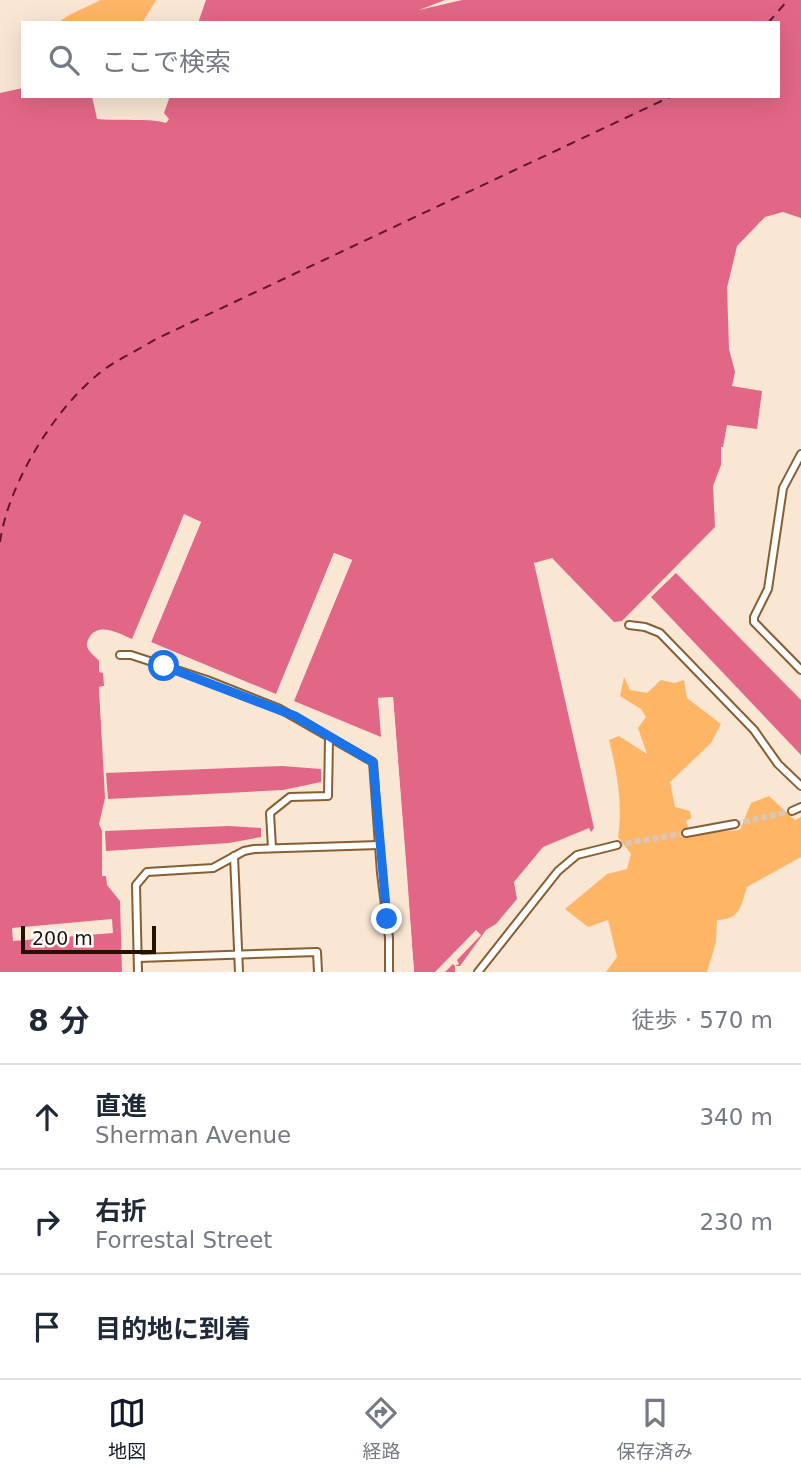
<!DOCTYPE html>
<html lang="ja">
<meta charset="utf-8">
<style>
:root{--surface:#fff;--page:#f2f2f3;--text:#1f2937;--muted:#747a83;--line:#e0e1e3;--accent:#111827}
body{margin:0;font-family:"DejaVu Sans","Noto Sans JP",sans-serif;background:var(--page);color:var(--text)}
.scale{position:absolute;left:21px;bottom:18px;width:135px;box-sizing:border-box;padding-left:7px;border:4px solid #231202;border-top:0;font-size:19px;line-height:24px;white-space:nowrap;color:#231202;-webkit-text-stroke:5px #fff;paint-order:stroke}
.stop{position:absolute;width:21px;height:21px;margin:-16px;border:5px solid #1a73e8;border-radius:50%;background:#fff}
.stop.end{background:#1a73e8;border-color:#fff;box-shadow:0 2px 7px #0008}
.list{margin:0;padding:0;list-style:none}
h2{display:flex;justify-content:space-between;align-items:center;height:91px;margin:0;padding:0 28px;font-size:30px}
h2 small{font-size:23px;font-weight:400;color:var(--muted)}
.list li{display:grid;grid-template-columns:46px 1fr auto;gap:21px;align-items:center;box-sizing:border-box;height:105px;padding:0 28px;border-top:2px solid var(--line)}
.list b{display:block;font-size:26px;white-space:nowrap}
.list p{margin:0;font-size:23px;white-space:nowrap;color:var(--muted)}
.list em{font-size:23px;font-style:normal;color:var(--muted)}
.icon{flex:none;width:38px;height:38px;fill:none;stroke:currentColor;stroke-width:2;stroke-linecap:round;stroke-linejoin:round}
.map{position:relative;flex:none;width:801px;height:972px;overflow:hidden}
.search{position:absolute;background:var(--surface);box-shadow:0 7px 28px #0002;left:21px;right:21px;top:21px;height:77px;display:flex;align-items:center;gap:18px;box-sizing:border-box;padding:0 24px;border-radius:0px;color:var(--muted);font-size:26px}
.sheet{height:406px;background:var(--surface)}
nav{display:flex;justify-content:space-around;align-items:center;box-sizing:border-box;height:98px;border-top:2px solid var(--line);background:var(--surface);font-size:19px;color:var(--muted)}
nav a{display:grid;justify-items:center;gap:4px}
nav .on{color:var(--accent)}
.map>svg:first-child{display:block}
.green{fill:#feb566}
.water{fill:#e26786;fill-rule:evenodd}
.pier{fill:#f9e6d3}
.lines{fill:none;stroke-linecap:round;stroke-linejoin:round}
.ferry{stroke:#63152e;stroke-width:2;stroke-dasharray:9 7;stroke-linecap:butt}
.minor-tunnel{stroke:#d9c6b4;stroke-width:6;stroke-dasharray:6 3;stroke-linecap:butt}
.minor-casing{stroke:#885f32;stroke-width:10}
.minor{stroke:#fff;stroke-width:6}
.route{stroke:#1a73e8;stroke-width:9}
</style>
<div class="map">
<svg width="801" height="972" viewBox="0 0 801 972">
<rect width="100%" height="100%" fill="#f9e6d3"/>
<g class="green">
<path d="M100,0H156L142,23H59C66,14 89,7 100,0Z"/>
<path d="M624,677L630,690L647,693L661,680L674,683L684,680L687,698L721,724L711,743L670,782L675,807L690,811L691,818L686,821L690,834L740,830L751,803L769,796L795,820L801,817V857L747,887C741,906 740,920 717,920L716,942L707,972H606L617,957L608,920L588,927L565,909L607,874L627,869L631,854L618,837C623,804 617,772 609,740L619,736L647,754L638,728L646,717L641,709L620,696Z"/>
</g>
<g class="water">
<path d="M206,0H445L419,10L462,0H801V218L783,212L765,217L737,246L727,288L729,349L735,372L732,386L762,391L757,429L727,425L723,447H721V465L713,486L715,527L622,621L614,622L552,558L534,563L594,828L591,832L589,828L543,847L514,882L517,899L496,924L486,930L460,966H455V972H414L393,697L378,698L381,737L294,701L352,560L334,553L276,694L151,642L201,522L184,515L132,639C120,634 98,621 89,638C87,641 86,645 88,649C91,654 97,658 99,661V672L103,673L104,686L99,687L105,798L99,824L102,831V876H106L107,885L120,901L122,972H0V93L23,88V96H92L97,119C114,121 153,118 166,123L169,119L164,113L170,96H778V23H198ZM112,919L113,933L13,941L12,928Z"/>
<path d="M676,573L801,700V755L651,597Z"/>
<path d="M282,766L321,769V782L283,790L108,799L106,773Z"/>
<path d="M229,826L261,828V837L229,843L106,851L105,831Z"/>
</g>
<g class="pier">
<path d="M184,514L201,522L151,642L149,645L196,523L185,519L133,642Z"/>
<path d="M334,553L352,560L292,704L291,699L347,562L336,557L280,695L275,697Z"/>
<path d="M104,686L105,740H102L99,687Z"/>
<path d="M393,697L406,861L414,972H410L390,701H382L385,737L382,740L378,698Z"/>
<path d="M476,930L481,935L457,960L459,964L455,966L453,964L445,972H435Z"/>
</g>
<g class="lines">
<g class="ferry">
<path d="M768,23L788,0"/>
<path d="M0,542C8,485 52,413 96,376C113,361 137,351 156,339L672,96"/>
</g>
<g class="minor-tunnel">
<path d="M735,824L792,811"/>
<path d="M617,845L686,833"/>
</g>
<defs>
<g id="minor">
<path d="M801,454L783,488L768,589L754,617V622L801,670"/>
<path d="M629,625L645,627L660,633L754,730L778,764L801,786"/>
<path d="M120,655H131L207,680L280,709L373,762L381,873L389,938V972"/>
<path d="M792,811L801,807"/>
<path d="M686,833L735,824"/>
<path d="M272,848L270,813L290,797L328,796L329,739"/>
<path d="M234,856L239,972"/>
<path d="M138,958L317,952L318,972"/>
<path d="M138,972L136,885L147,872L213,868L244,851L254,849L379,845"/>
<path d="M478,972L558,871L577,855L617,845"/>
</g>
</defs>
<use href="#minor" class="minor-casing"/>
<use href="#minor" class="minor"/>
</g>
<g class="lines">
<path class="route" d="M164,666L295,716L373,762L387,919"/>
</g>
</svg>
<div class="scale">200 m</div>
<div class="stop" style="left:164px;top:666px"></div>
<div class="stop end" style="left:387px;top:919px"></div>
<div class="search"><svg class="icon" aria-label="search" viewBox="0 0 24 24"><circle cx="10" cy="10" r="6"/><path d="M15 15l6 6"/></svg>ここで検索</div>
</div>
<section class="sheet">
<h2>8 分<small>徒歩 · 570 m</small></h2>
<ul class="list">
<li><svg class="icon" aria-label="ahead" viewBox="0 0 24 24"><path d="M12 20V5M6 11l6-6 6 6"/></svg><div><b>直進</b><p>Sherman Avenue</p></div><em>340 m</em></li>
<li><svg class="icon" aria-label="right" viewBox="0 0 24 24"><path d="M7 20v-9h11M14 6l5 5-5 5"/></svg><div><b>右折</b><p>Forrestal Street</p></div><em>230 m</em></li>
<li><svg class="icon" aria-label="arrive" viewBox="0 0 24 24"><path d="M6 21V4h12l-3 4 3 4H6"/></svg><div><b>目的地に到着</b></div></li>
</ul>
</section>
<nav>
<a class="on"><svg class="icon" aria-label="map" viewBox="0 0 24 24"><path d="M3 6l6-2 6 2 6-2v14l-6 2-6-2-6 2zM9 4v14M15 6v14"/></svg>地図</a>
<a><svg class="icon" aria-label="directions" viewBox="0 0 24 24"><path d="M12 3l9 9-9 9-9-9zM9 14v-3h6M13 9l2 2-2 2"/></svg>経路</a>
<a><svg class="icon" aria-label="saved" viewBox="0 0 24 24"><path d="M7 4h10v16l-5-4-5 4z"/></svg>保存済み</a>
</nav>
